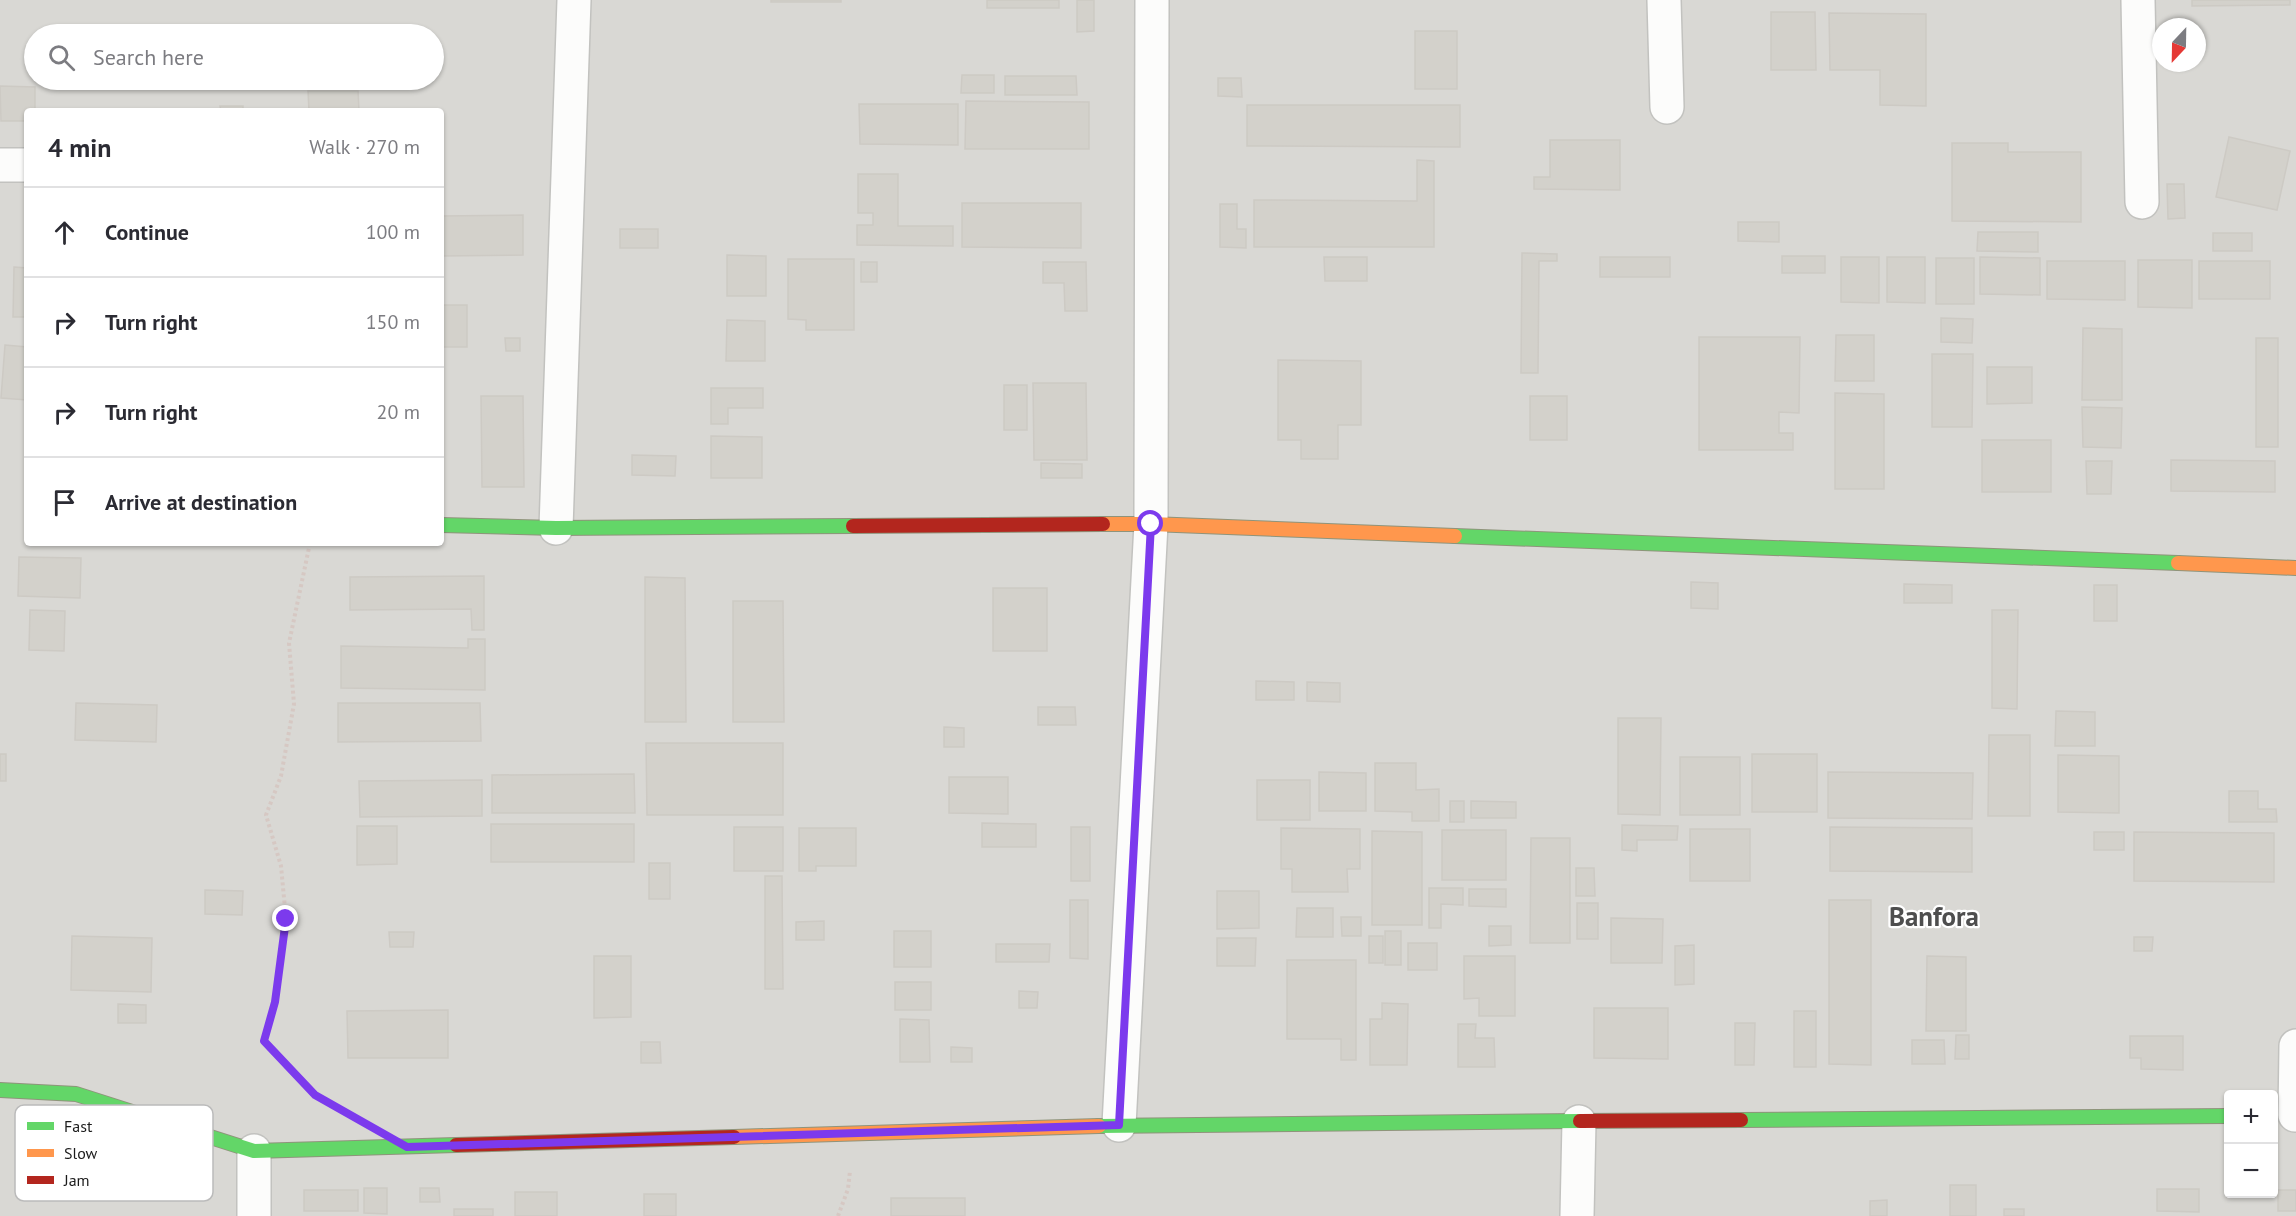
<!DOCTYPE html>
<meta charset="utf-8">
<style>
:root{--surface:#fff;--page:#f2f2f3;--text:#2b2b33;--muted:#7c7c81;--line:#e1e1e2}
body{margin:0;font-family:"PT Sans",sans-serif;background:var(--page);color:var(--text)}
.controls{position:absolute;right:18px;bottom:18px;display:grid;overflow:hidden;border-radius:6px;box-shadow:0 2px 4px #0004}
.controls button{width:54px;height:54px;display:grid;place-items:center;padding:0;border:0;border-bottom:2px solid var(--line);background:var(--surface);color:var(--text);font:30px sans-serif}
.compass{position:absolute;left:2152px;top:18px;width:54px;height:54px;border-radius:50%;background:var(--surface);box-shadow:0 2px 4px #0004;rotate:202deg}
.stop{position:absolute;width:18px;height:18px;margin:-14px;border:4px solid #7c3aed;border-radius:50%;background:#fff}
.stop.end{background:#7c3aed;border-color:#fff;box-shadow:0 2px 6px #0008}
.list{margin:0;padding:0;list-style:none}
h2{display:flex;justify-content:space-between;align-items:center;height:78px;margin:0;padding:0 24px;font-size:26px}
h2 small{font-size:20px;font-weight:400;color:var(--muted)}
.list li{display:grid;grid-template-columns:39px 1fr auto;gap:18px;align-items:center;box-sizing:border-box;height:90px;padding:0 24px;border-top:2px solid var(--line)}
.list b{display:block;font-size:22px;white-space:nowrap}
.list em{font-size:20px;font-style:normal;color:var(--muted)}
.icon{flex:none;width:33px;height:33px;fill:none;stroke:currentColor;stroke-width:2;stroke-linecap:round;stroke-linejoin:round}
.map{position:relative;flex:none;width:2296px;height:1216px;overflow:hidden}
.search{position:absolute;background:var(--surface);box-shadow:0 2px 4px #0004;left:24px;top:24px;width:420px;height:66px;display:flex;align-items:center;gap:15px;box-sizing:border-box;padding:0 21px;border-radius:33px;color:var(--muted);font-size:22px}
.panel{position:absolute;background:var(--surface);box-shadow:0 2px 4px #0004;left:24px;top:108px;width:420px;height:438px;border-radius:6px}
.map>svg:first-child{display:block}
.residential{fill:#d9d8d4;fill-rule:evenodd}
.building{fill:#d3d1cb;stroke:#cdcac4;stroke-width:1.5}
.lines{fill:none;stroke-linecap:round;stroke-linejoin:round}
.street-casing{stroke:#c2c2bf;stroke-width:36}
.fast-casing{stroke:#8f947b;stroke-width:16}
.slow-casing{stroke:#8f947b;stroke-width:16}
.jam-casing{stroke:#8f947b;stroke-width:16}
.path{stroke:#d6c8c3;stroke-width:4;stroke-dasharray:3 3;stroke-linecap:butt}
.street{stroke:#fcfcfb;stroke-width:33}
.fast{stroke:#63d668;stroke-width:14}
.slow{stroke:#ff974d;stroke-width:14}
.jam{stroke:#b3261e;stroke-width:14}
.route{stroke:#7c3aed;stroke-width:8}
.labels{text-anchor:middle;stroke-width:4.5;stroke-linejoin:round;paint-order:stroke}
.town-label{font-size:27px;font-weight:bold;fill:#4e4e4e;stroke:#fff}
.key{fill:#fff;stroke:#bbb;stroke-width:1.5}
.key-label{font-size:16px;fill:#1b1b1b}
</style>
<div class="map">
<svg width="2296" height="1216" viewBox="0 0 2296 1216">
<rect width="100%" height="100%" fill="#eae9e2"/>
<path class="residential" d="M0,0H2296V1216H0ZM2161,27H2197V63H2161ZM34,34H434V80H34ZM27,111H441V543H27ZM2228,1094H2274V1194H2228Z"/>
<g class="building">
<rect x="771" y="0" width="70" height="2"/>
<rect x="987" y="0" width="72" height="8"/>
<path d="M1077,0H1094V31L1077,32Z"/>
<path d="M2192,0H2290V5L2192,6Z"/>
<path d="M1771,12H1815L1816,70H1771Z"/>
<path d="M1829,13L1926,14V106L1880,105V70H1830Z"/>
<path d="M256,25V34H224V26Z"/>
<rect x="1415" y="31" width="42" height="58"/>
<path d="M962,75H994V93H961Z"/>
<path d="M1005,76H1076L1077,95H1005Z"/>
<path d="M1218,78H1241L1242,97L1218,96Z"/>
<path d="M0,86L35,87V111H27V121H1Z"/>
<path d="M308,91H358L359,111H309Z"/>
<path d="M966,101L1089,102V149H965Z"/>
<path d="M859,104H958V145L860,144Z"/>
<path d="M1247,105H1460V147L1247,146Z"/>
<path d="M220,106H243V111H221Z"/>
<path d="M2229,137L2290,151L2277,210L2216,197Z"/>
<path d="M1550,140H1620V190L1534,189V177H1550Z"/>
<path d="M1952,143H2008V152H2081V222L1952,221Z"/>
<path d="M1417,160L1434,161V247H1254V200L1417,201Z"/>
<path d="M858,174H898V226H953V246L857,245V225H873V213H858Z"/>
<path d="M2167,184H2184L2185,218L2168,219Z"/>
<path d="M962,203H1081V248L962,247Z"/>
<path d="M1220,204H1237V229H1246V248L1220,247Z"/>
<path d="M523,215V255L441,256V216Z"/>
<path d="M1738,222H1779V242L1738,241Z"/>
<rect x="620" y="229" width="38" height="19"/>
<path d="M1978,232H2038V252L1977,251Z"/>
<rect x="2213" y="233" width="39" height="18"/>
<path d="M1522,253L1557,254V261H1539L1538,373H1521Z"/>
<path d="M727,255L766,256V296H727Z"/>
<rect x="1782" y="256" width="43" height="17"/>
<path d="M1324,257H1367V281H1325Z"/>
<rect x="1600" y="257" width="70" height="20"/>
<path d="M1841,257H1879V303L1841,302Z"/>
<path d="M1887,257H1925V303L1887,302Z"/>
<path d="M1980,257L2040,258V295L1980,294Z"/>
<rect x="1936" y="258" width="38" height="46"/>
<path d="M788,259H854V330H806V320L788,319Z"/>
<path d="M2138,260H2192V308L2138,307Z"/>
<path d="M2047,261H2125V300L2047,299Z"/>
<rect x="2199" y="261" width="71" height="38"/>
<rect x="861" y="262" width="16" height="20"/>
<path d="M1043,262H1086L1087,311H1065L1064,283H1043Z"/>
<path d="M14,267L27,268V317H13Z"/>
<rect x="441" y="305" width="26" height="42"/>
<path d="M1941,318L1973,319L1972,343L1941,342Z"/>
<path d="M727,320L765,321V361H726Z"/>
<path d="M2083,328L2122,329V400H2082Z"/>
<path d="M1836,335H1874V381H1835Z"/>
<path d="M1699,337H1800L1799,413L1779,412V433H1793V450H1699Z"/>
<path d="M505,338H520V351H506Z"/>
<rect x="2256" y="338" width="22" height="109"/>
<path d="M5,345L27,347V400L1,398Z"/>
<path d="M1932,354H1973L1972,427H1932Z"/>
<path d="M1278,360L1361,361V425H1338V459H1301V440H1278Z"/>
<path d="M1987,367H2032V403L1987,404Z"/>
<path d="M1033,383H1086L1087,460H1034Z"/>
<rect x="1004" y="385" width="23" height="45"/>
<path d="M711,388H763V408H728V424H711Z"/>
<path d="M1835,393L1884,394V489H1835Z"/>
<path d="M481,396H523L524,487H482Z"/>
<rect x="1530" y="396" width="37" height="44"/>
<path d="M2082,407L2122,408L2121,448L2083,447Z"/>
<path d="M711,436L762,437V478H711Z"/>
<rect x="1982" y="440" width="69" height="52"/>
<path d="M632,455L676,456L675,476L632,475Z"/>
<path d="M2171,460L2275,461V492L2171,491Z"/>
<path d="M2086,461H2112L2111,494H2087Z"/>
<path d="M1041,463L1082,464V478H1041Z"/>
<path d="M19,557L81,558L80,598L18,596Z"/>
<path d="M484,576V630H472L471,609L350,610V577Z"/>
<path d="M645,577L685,578L686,722H645Z"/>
<path d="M1691,582L1718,583V609L1691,608Z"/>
<path d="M1904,584L1952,585V603H1904Z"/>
<rect x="2094" y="585" width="23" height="36"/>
<rect x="993" y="588" width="54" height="63"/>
<path d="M733,601H783L784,722H733Z"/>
<path d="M30,610L65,611L64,651L29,650Z"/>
<path d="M1992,610H2018L2017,709L1992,708Z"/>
<path d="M468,639H485V690L341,688V646L468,648Z"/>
<path d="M1256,681L1294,682V700H1256Z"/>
<path d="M1307,682L1340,683V702L1307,701Z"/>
<path d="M76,703L157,705L156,742L75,740Z"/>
<path d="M338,703H480L481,741L338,742Z"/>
<path d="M1038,707H1075L1076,725H1038Z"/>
<path d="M2056,711L2095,712V746H2055Z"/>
<path d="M1618,718H1661L1660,815L1618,814Z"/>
<path d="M944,727L964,728V747H944Z"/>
<path d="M1989,735H2030V816H1988Z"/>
<path d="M646,743H783V815H647Z"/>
<rect x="0" y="754" width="6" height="27"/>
<rect x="1752" y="754" width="65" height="58"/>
<path d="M2058,755L2119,756V813L2058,812Z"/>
<rect x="1680" y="757" width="60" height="58"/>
<path d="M1375,763H1416V790L1439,789V821H1412V812L1375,811Z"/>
<path d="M1319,772L1366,773V811H1319Z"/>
<path d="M1828,772L1973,773L1972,819L1828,818Z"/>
<path d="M634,774L635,813H492V775Z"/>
<path d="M949,777H1008V814L949,813Z"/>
<path d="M482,780V816L360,817L359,781Z"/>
<rect x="1257" y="780" width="53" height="40"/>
<path d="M2229,791H2258V809H2276L2277,822H2229Z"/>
<rect x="1450" y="801" width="14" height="21"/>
<path d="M1471,801L1516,802V818H1471Z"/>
<path d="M982,823L1036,824V847H982Z"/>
<rect x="491" y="824" width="143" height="38"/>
<path d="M1622,825L1678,826L1677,840H1637V851L1622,850Z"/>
<path d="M357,826H397V864L357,865Z"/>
<rect x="734" y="827" width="49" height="44"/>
<rect x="1071" y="827" width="19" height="54"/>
<path d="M1830,827L1972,828V872L1830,871Z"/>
<path d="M799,828H856V866H816V871H799Z"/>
<path d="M1281,828L1360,829V869H1347L1348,892H1292V869H1281Z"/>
<rect x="1690" y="829" width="60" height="52"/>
<rect x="1442" y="830" width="64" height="50"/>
<path d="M1372,831L1422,832V925H1372Z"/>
<rect x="2094" y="832" width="30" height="18"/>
<path d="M2134,832L2274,833V882L2134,881Z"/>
<path d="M1531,838H1570V943H1530Z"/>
<rect x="649" y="863" width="21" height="36"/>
<path d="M1576,868H1594L1595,896H1576Z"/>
<path d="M765,876H782L783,989H765Z"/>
<path d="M1429,888H1463V905L1441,904V928H1429Z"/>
<path d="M1469,889H1506V907L1469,906Z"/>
<path d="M205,890L243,891L242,915L205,914Z"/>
<path d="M1217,891H1259V928L1217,929Z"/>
<path d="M1070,900H1088V959L1070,958Z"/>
<path d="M1829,900H1871V1065L1829,1064Z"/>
<rect x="1577" y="903" width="21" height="36"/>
<path d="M1297,908H1333V937H1296Z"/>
<path d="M1341,917H1361V936H1342Z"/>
<path d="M1611,918L1663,919L1662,963H1611Z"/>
<path d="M824,921V940H796V922Z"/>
<path d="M1489,926H1511V945L1489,946Z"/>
<rect x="894" y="931" width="37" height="36"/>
<rect x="1385" y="931" width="16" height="34"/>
<path d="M389,932H414L413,947H390Z"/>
<path d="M72,936L152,938L151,992L71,990Z"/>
<rect x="1369" y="936" width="14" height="27"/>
<path d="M2134,937H2153L2152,951H2134Z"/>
<path d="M1217,938H1256L1255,966H1217Z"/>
<rect x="1408" y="943" width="29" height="27"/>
<path d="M996,944H1050L1049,962H996Z"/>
<path d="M1694,945V984L1675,985V946Z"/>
<path d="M594,956H631V1017L594,1018Z"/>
<path d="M1464,956H1515V1016H1479V998L1464,999Z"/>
<path d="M1927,956L1966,957V1031H1926Z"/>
<path d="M1287,960H1356V1060H1341V1039H1287Z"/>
<rect x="895" y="982" width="36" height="28"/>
<path d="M1019,991L1038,992L1037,1008H1019Z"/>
<path d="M1382,1003L1408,1004L1407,1065H1370V1019H1382Z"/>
<path d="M118,1004L146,1005V1023H118Z"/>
<path d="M1594,1008H1668V1059L1594,1058Z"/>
<path d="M448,1010V1058H348L347,1011Z"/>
<rect x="1794" y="1011" width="22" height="56"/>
<path d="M900,1019L929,1020L930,1062H900Z"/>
<path d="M1735,1023H1755L1754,1065H1735Z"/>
<path d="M1458,1024H1476L1475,1038H1494L1495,1067H1458Z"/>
<path d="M1956,1035H1969V1059H1955Z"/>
<path d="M2130,1036H2183V1070L2141,1069V1058H2130Z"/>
<path d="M1912,1040H1944L1945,1064H1912Z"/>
<path d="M641,1042H660L661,1063H641Z"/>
<path d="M951,1047L972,1048V1062H951Z"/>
<rect x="1950" y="1185" width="26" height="31"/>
<path d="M364,1188H387V1214L364,1213Z"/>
<path d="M420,1188H439L440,1202H420Z"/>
<path d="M2157,1189H2199V1212L2157,1211Z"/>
<rect x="304" y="1190" width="54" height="21"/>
<rect x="2278" y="1190" width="18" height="21"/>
<rect x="515" y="1192" width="42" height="24"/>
<rect x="644" y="1194" width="32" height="22"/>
<rect x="891" y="1198" width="74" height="18"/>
<path d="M1887,1200V1216H1870V1201Z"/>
<rect x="454" y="1209" width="39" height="7"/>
<rect x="2004" y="1209" width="20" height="7"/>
</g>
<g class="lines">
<defs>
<g id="street">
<path d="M1664,0L1667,107"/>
<path d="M2138,0L2142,202"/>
<path d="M0,165H27"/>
<path d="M556,528L574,0"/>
<path d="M2295,1115L2296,1046"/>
<path d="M1119,1125L1151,524L1152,0"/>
<path d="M254,1216V1151"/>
<path d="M1577,1216L1579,1122"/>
</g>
<g id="fast">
<path d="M441,525L556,528L853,526"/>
<path d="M1455,536L2178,563"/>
<path d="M0,1090L76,1094L254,1151L456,1145"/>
<path d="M1741,1120L2228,1116"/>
<path d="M1099,1126L1580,1121"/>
</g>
<g id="slow">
<path d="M1103,524H1151L1455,536"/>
<path d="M2178,563L2296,568"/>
<path d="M734,1137L1099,1126"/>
</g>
<g id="jam">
<path d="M853,526L1103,524"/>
<path d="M1580,1121L1741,1120"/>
<path d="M456,1145L734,1137"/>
</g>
</defs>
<use href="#street" class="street-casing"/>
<use href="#fast" class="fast-casing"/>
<use href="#slow" class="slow-casing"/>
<use href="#jam" class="jam-casing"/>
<g class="path">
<path d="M310,543L289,643L294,704L281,776L266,815L281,866L286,919L275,1002L264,1041L315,1095L342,1110"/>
<path d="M838,1216L848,1189L850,1171"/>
</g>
<use href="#street" class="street"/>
<use href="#fast" class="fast"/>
<use href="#slow" class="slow"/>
<use href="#jam" class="jam"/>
</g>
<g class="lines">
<path class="route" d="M286,919L275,1002L264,1041L315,1095L407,1147L1119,1125L1151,524"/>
</g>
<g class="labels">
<g class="town-label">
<text x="1934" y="926">Banfora</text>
</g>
</g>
<rect x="15" y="1105" width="198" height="96" rx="9" class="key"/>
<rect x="27" y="1122" width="27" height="8" fill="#63d668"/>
<rect x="27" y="1149" width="27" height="8" fill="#ff974d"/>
<rect x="27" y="1176" width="27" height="8" fill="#b3261e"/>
<g class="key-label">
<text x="64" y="1132">Fast</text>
<text x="64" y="1159">Slow</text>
<text x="64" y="1186">Jam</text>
</g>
</svg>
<div class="controls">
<button>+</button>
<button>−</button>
</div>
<svg class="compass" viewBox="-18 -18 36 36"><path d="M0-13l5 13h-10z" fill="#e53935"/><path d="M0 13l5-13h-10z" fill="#7c7c81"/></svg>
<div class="stop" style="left:1151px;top:524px"></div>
<div class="stop end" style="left:286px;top:919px"></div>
<div class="search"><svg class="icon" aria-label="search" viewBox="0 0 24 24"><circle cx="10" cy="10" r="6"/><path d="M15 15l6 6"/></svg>Search here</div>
<section class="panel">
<h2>4 min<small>Walk · 270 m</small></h2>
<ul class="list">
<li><svg class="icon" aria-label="ahead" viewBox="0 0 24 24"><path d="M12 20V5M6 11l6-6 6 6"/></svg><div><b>Continue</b></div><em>100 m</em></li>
<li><svg class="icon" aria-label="right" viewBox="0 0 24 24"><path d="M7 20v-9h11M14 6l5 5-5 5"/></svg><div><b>Turn right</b></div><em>150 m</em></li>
<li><svg class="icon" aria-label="right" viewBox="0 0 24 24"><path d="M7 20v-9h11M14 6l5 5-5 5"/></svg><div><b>Turn right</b></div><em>20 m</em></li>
<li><svg class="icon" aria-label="arrive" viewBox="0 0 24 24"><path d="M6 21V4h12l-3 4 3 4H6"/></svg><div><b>Arrive at destination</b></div></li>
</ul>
</section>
</div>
